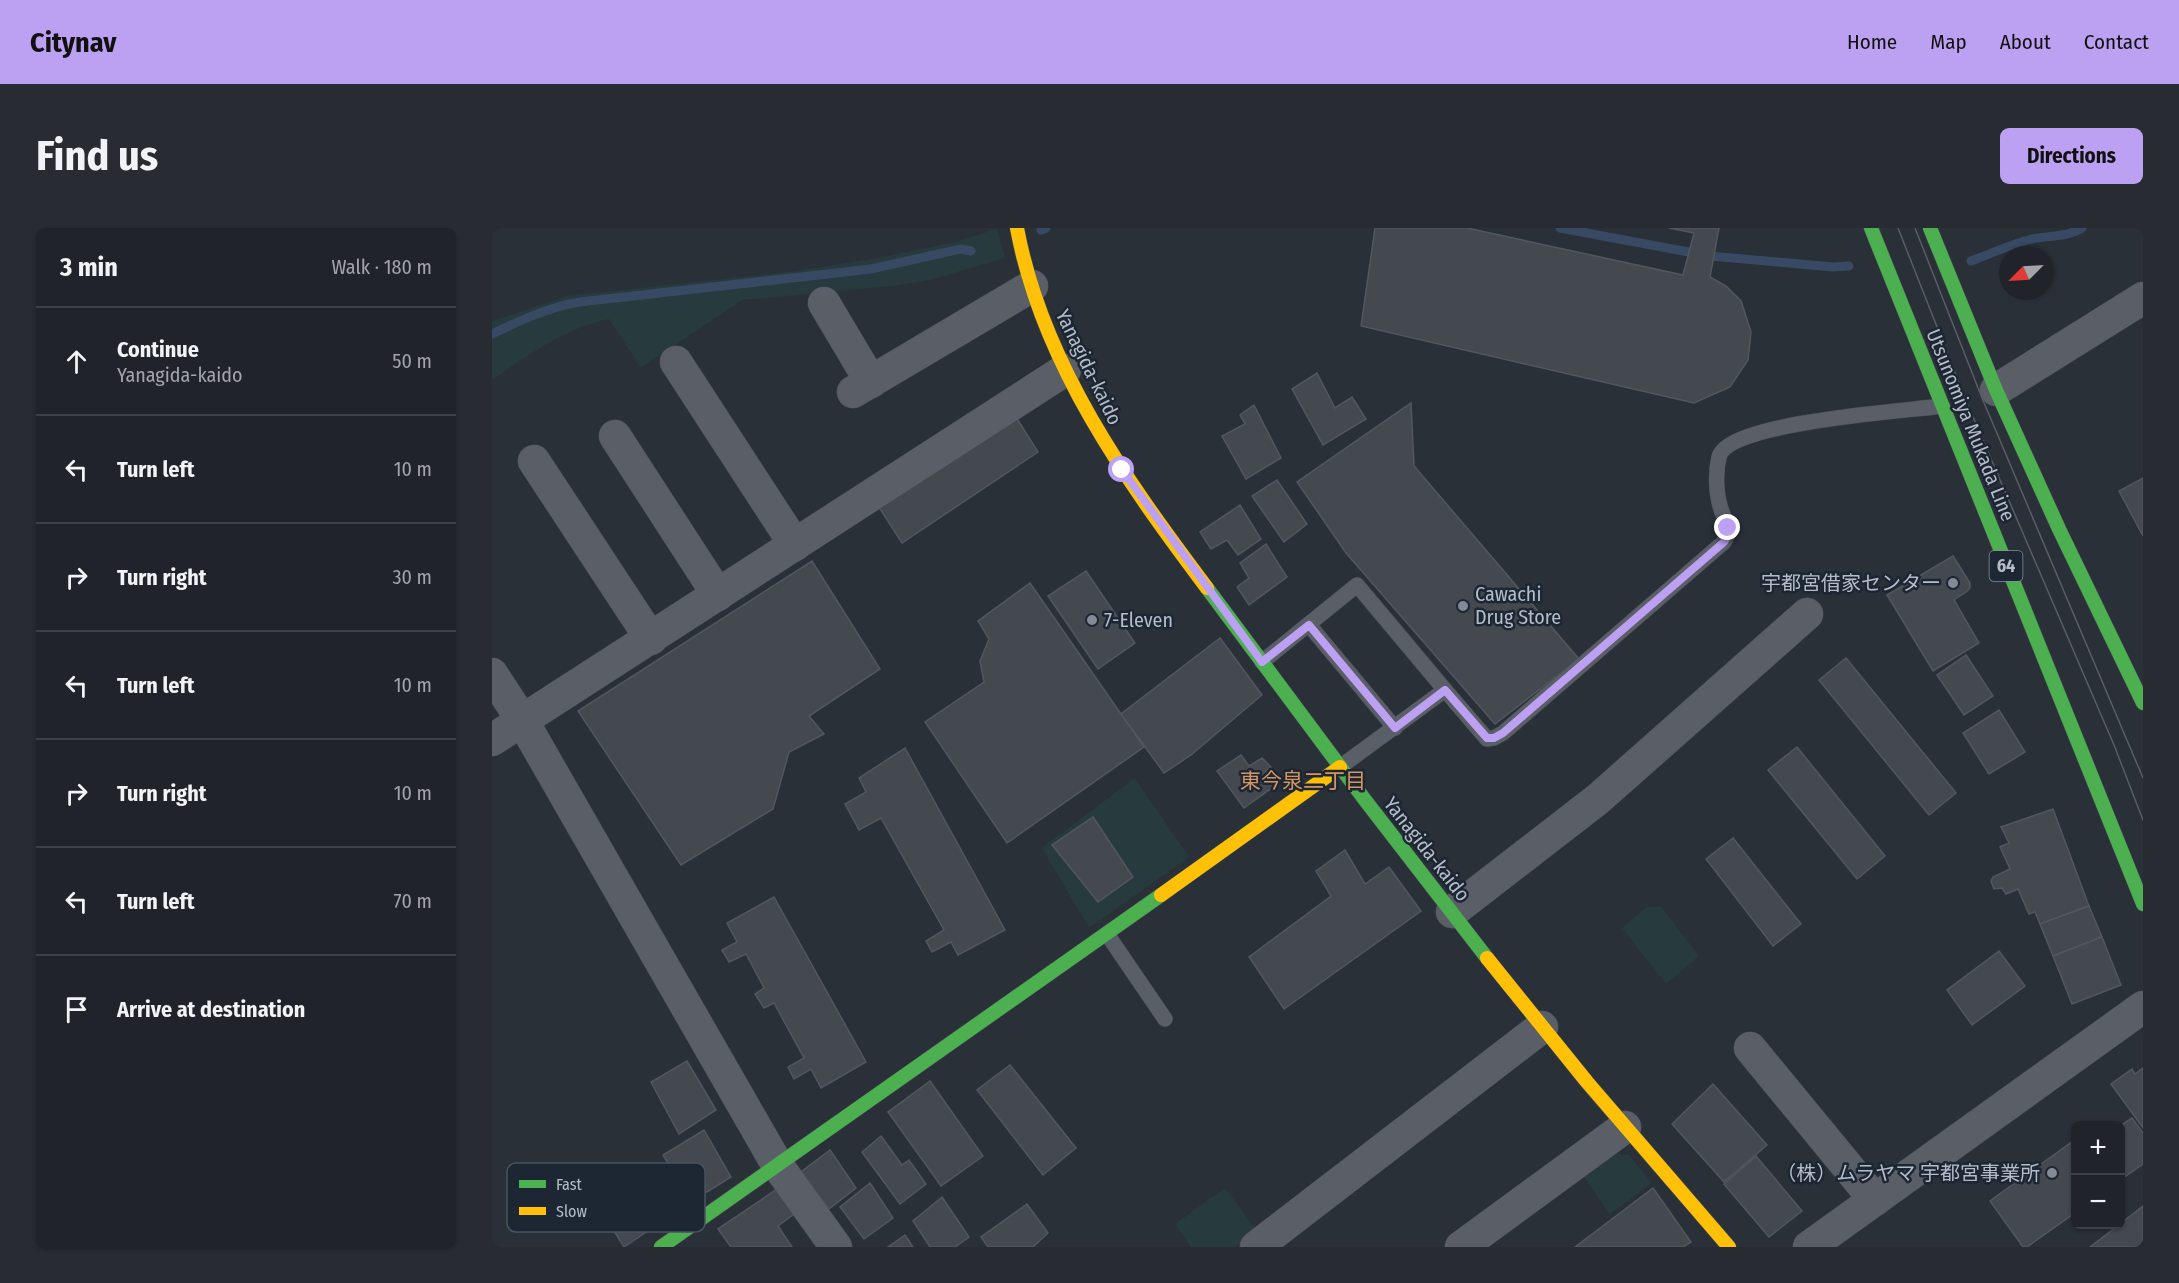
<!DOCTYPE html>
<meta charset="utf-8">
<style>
:root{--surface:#20242a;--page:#282c32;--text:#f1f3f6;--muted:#a2a4a8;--line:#3d4147;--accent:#bca0f2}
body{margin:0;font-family:"Fira Sans Condensed","Noto Sans JP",sans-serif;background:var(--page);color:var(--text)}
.controls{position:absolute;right:18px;bottom:18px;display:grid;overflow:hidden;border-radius:9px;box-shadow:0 2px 4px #0004}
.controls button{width:54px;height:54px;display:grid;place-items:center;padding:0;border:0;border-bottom:2px solid var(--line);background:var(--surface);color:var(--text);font:30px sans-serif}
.compass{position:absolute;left:1507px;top:18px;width:54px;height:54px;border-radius:50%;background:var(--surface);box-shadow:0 2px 4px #0004;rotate:246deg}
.stop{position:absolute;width:18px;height:18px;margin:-14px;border:4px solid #bca0f2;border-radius:50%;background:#fff}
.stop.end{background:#bca0f2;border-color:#fff;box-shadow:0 2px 6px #0008}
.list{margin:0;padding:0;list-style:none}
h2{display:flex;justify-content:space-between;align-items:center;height:78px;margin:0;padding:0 24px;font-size:26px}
h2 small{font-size:20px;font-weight:400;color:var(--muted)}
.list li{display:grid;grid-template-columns:39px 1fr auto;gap:18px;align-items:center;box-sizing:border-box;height:108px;padding:0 24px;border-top:2px solid var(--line)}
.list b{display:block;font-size:22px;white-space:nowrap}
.list p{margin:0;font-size:20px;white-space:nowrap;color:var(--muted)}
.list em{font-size:20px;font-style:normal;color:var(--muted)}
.icon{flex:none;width:33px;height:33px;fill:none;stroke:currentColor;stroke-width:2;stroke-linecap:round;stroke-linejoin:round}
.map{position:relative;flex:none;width:1651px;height:1019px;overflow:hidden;border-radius:9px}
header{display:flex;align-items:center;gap:36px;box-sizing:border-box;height:84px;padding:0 30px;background:var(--accent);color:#111}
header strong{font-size:28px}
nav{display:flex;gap:33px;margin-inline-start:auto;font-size:21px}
.intro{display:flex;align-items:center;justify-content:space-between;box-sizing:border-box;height:144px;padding:0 36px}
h1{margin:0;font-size:42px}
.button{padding:15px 27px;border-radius:9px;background:var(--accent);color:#111;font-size:21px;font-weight:700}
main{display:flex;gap:36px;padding:0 36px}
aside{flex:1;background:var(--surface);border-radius:9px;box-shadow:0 2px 4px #0004}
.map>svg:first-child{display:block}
.green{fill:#273a3e}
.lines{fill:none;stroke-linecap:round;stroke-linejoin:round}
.stream{stroke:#384963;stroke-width:9}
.building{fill:#444950;stroke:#52575f;stroke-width:1.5}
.lane-casing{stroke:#484c53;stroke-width:16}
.street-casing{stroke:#484c53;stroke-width:33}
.fast-casing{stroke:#484c53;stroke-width:15}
.slow-casing{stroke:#484c53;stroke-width:15}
.lane{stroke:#5a5e66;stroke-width:15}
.street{stroke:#5a5e66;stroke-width:32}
.fast{stroke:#4caf50;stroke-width:14}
.slow{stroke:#ffc107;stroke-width:14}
.tram{stroke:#595d64;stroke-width:1.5}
.route{stroke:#bca0f2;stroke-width:8}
.poi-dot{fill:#848b96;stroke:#1d2633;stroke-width:2}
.labels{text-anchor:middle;stroke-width:5;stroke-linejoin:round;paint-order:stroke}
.shield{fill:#1d2633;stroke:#878f9c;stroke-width:1.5}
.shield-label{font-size:18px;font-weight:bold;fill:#b4bcc9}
.street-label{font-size:20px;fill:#b4bcc9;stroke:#1d2633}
.poi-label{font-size:20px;fill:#b4bcc9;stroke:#1d2633;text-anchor:end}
.neighbourhood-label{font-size:21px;fill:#d59563;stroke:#1d2633}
.key{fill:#1d2633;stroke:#4a5360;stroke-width:1.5}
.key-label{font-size:16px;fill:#b4bcc9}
</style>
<header>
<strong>Citynav</strong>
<nav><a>Home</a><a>Map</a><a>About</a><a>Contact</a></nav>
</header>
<div class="intro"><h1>Find us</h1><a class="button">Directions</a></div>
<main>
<aside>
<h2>3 min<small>Walk · 180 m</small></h2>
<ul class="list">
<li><svg class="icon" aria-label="ahead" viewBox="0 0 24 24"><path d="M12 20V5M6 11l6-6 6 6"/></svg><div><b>Continue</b><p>Yanagida-kaido</p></div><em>50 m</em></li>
<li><svg class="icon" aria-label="left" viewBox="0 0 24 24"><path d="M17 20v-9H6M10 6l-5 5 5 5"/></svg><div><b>Turn left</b></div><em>10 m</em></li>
<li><svg class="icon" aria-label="right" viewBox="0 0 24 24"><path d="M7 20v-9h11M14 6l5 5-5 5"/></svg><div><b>Turn right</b></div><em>30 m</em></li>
<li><svg class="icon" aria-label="left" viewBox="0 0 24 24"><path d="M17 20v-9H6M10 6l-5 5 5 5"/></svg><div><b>Turn left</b></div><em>10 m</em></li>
<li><svg class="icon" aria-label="right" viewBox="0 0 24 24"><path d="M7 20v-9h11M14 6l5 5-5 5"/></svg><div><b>Turn right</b></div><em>10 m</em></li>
<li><svg class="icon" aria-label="left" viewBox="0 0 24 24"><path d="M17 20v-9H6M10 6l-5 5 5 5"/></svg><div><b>Turn left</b></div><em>70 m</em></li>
<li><svg class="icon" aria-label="arrive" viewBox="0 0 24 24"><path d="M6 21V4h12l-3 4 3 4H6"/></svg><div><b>Arrive at destination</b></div></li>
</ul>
</aside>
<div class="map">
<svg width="1651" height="1019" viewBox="0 0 1651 1019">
<rect width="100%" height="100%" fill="#2a3038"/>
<g class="green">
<path d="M505,1L513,30L438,52L400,58L250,72L149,140L117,91C73,100 37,127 0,152V93L75,68L304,43L386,30L463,14Z"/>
<path d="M643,550L697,629L597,700L550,620Z"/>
<path d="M1155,679H1169L1207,728L1174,756L1130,700Z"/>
<path d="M1114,926L1137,927L1160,955L1118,986L1089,945Z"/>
<path d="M733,960L765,1003L744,1019H699L683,996Z"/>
</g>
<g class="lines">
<g class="stream">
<path d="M1068,0L1218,28L1341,39L1357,38"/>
<path d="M549,2L554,0"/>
<path d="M1479,33C1498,26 1517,17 1536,12C1554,7 1574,10 1590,0"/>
<path d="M0,106C29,92 57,79 88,74L379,41L469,21L479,23"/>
</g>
</g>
<g class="building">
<path d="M883,0H975L1191,47L1202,5L1177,0H1227L1218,49L1234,58L1249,73L1259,104L1256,132L1238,159L1202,175L869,98Z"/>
<path d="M825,145L843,180L860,169L874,191L831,217L800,161Z"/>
<path d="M919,175L922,238L1087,431L1003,496L854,325L805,254Z"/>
<path d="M762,177L789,230L754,251L730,208L753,196L748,187Z"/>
<path d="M521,184L546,224L410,315L383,273Z"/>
<path d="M1651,250V308L1627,263Z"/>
<path d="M785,252L815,296L792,314L760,268Z"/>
<path d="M748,277L769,311L746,327L735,312L719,321L708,304Z"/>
<path d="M774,316L795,349L757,377L745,359L757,350L748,335Z"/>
<path d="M1461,328L1478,355V360L1474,364L1462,372L1487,415L1441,443L1395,367Z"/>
<path d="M320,333L388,441L317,488L332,506L297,524L281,581L189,637L86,483Z"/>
<path d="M594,343L643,415L606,441L556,368Z"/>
<path d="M538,355L652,519L515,615L433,494L492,454L488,433L497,411L486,393Z"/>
<path d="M728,410L770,467L699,527L672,545L629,486Z"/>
<path d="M1474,427L1501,468L1472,487L1445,447Z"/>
<path d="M1354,430L1464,565L1437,587L1327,452Z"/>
<path d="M1507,482L1533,524L1497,546L1471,505Z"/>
<path d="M1305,519L1393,628L1365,651L1276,542Z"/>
<path d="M413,520L513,702L466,727L459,714L440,724L434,713L452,702L389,590L367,602L353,576L374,564L367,550Z"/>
<path d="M749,527L757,538L770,530L779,539L773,544L781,559L752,580L725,543Z"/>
<path d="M1561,581L1597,678L1548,696L1543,684L1537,686L1526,661L1514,666L1510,660L1502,661L1499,653L1501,649L1518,641L1508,619L1517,615L1509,599Z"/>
<path d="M601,589L641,649L606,674L560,617Z"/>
<path d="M1241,610L1309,696L1281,718L1214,631Z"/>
<path d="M853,622L873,656L897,639L929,683L792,781L757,729L839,668L824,643Z"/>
<path d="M282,669L374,834L329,860L319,841L302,851L296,839L312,830L282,775L272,780L263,766L272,760L254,726L237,734L230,722L245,714L235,695Z"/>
<path d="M1597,678L1610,709L1561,728L1548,696Z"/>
<path d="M1610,709L1629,757L1580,776L1561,728Z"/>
<path d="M1507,723L1533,758L1480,797L1455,762Z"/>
<path d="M195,833L224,882L187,906L159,854Z"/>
<path d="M518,837L584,920L551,947L485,862Z"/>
<path d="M1651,840V900L1619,856L1640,841L1643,846Z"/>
<path d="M438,853L491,928L449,958L396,884Z"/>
<path d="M1221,856L1275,917L1232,954L1180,896Z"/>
<path d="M1640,890L1651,905V936L1628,952V898Z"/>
<path d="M212,902L239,949L199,974L171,927Z"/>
<path d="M389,908L410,937L417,932L434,956L408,976L370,924Z"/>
<path d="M1581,913L1584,917V984L1535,1019H1531L1498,973Z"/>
<path d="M338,922L364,960L337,981L309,944Z"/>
<path d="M1264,928L1310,983L1277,1009L1232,956Z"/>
<path d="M148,942L178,988L132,1019L102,971Z"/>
<path d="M378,955L401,990L372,1011L348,979Z"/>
<path d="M1161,960L1199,1014L1191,1019H1083Z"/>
<path d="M285,961L302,986L286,998L300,1019H239L226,1001Z"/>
<path d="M450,969L477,1009L463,1019H438L421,993Z"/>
<path d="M535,976L556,1005L541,1019H496L489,1009Z"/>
<path d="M1651,978V1019H1598L1628,996Z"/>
<path d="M413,1007L421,1019H396Z"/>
</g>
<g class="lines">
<defs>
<g id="lane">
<path d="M817,397L903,500"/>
<path d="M770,434L865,357L953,462"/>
<path d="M848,539L953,462L995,511L1002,510L1011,505L1232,314C1234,310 1237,306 1236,301C1236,295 1232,290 1230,284C1224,268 1223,246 1227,229C1236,194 1414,183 1450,178"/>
<path d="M615,706L673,791"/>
</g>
<g id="street">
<path d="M332,75L379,154"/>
<path d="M184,134L303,317"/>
<path d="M1504,162L1651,70"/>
<path d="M361,164L540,58"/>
<path d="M123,208L226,367"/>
<path d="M42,233L159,411"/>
<path d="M0,446L30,492L286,938L344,1019"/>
<path d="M0,512L573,142"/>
<path d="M960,684L1106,571L1315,386"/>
<path d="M1258,820L1383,972"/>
<path d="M764,1019L1050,799"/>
<path d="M969,1019L1133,899"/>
<path d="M1317,1019L1651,779"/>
</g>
<g id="fast">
<path d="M1379,0L1651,676"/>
<path d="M1438,0L1504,162L1567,301L1651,475"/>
<path d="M715,360L873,572L995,730"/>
<path d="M169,1019L669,667"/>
</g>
<g id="slow">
<path d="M525,0C550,135 634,252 715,360"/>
<path d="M669,667L848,539"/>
<path d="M995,730L1095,854L1237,1019"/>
</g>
</defs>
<use href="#lane" class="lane-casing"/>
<use href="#street" class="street-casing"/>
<use href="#fast" class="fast-casing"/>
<use href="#slow" class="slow-casing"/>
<use href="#lane" class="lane"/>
<use href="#street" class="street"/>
<use href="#fast" class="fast"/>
<use href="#slow" class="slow"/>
<g class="tram">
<path d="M1406,0L1475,175L1622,517L1651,592"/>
<path d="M1423,0L1490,170L1651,550"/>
</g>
</g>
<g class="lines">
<path class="route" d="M630,242L770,434L817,397L903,500L953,462L995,510H1002L1011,505L1232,314L1236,307V300"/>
</g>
<g class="poi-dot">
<circle cx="1461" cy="355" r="6"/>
<circle cx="971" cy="378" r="6"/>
<circle cx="600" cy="392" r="6"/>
<circle cx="1560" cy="945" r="6"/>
</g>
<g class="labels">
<rect class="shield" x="1497.5" y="323" width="33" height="30" rx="4.5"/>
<g class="shield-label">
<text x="1514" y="344">64</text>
</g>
<g class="street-label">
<text transform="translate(597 139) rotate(64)" y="7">Yanagida-kaido</text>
<text transform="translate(1479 197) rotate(68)" y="7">Utsunomiya Mukada Line</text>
<text transform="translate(935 621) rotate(52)" y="7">Yanagida-kaido</text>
</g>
<g class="poi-label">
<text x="1449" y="362">宇都宮借家センター</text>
<text x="983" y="373" text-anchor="start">Cawachi<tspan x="983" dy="23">Drug Store</tspan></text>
<text x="612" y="399" text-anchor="start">7-Eleven</text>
<text x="1548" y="952">（株）ムラヤマ 宇都宮事業所</text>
</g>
<g class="neighbourhood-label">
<text x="811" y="560">東今泉二丁目</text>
</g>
</g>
<rect x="15" y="935" width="198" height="69" rx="9" class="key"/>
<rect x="27" y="952" width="27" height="8" fill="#4caf50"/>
<rect x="27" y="979" width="27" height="8" fill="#ffc107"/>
<g class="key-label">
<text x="64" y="962">Fast</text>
<text x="64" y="989">Slow</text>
</g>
</svg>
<div class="controls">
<button>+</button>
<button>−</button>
</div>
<svg class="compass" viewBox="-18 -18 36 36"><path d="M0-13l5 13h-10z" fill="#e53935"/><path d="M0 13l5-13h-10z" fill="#a2a4a8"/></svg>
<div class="stop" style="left:630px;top:242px"></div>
<div class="stop end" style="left:1236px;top:300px"></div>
</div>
</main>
